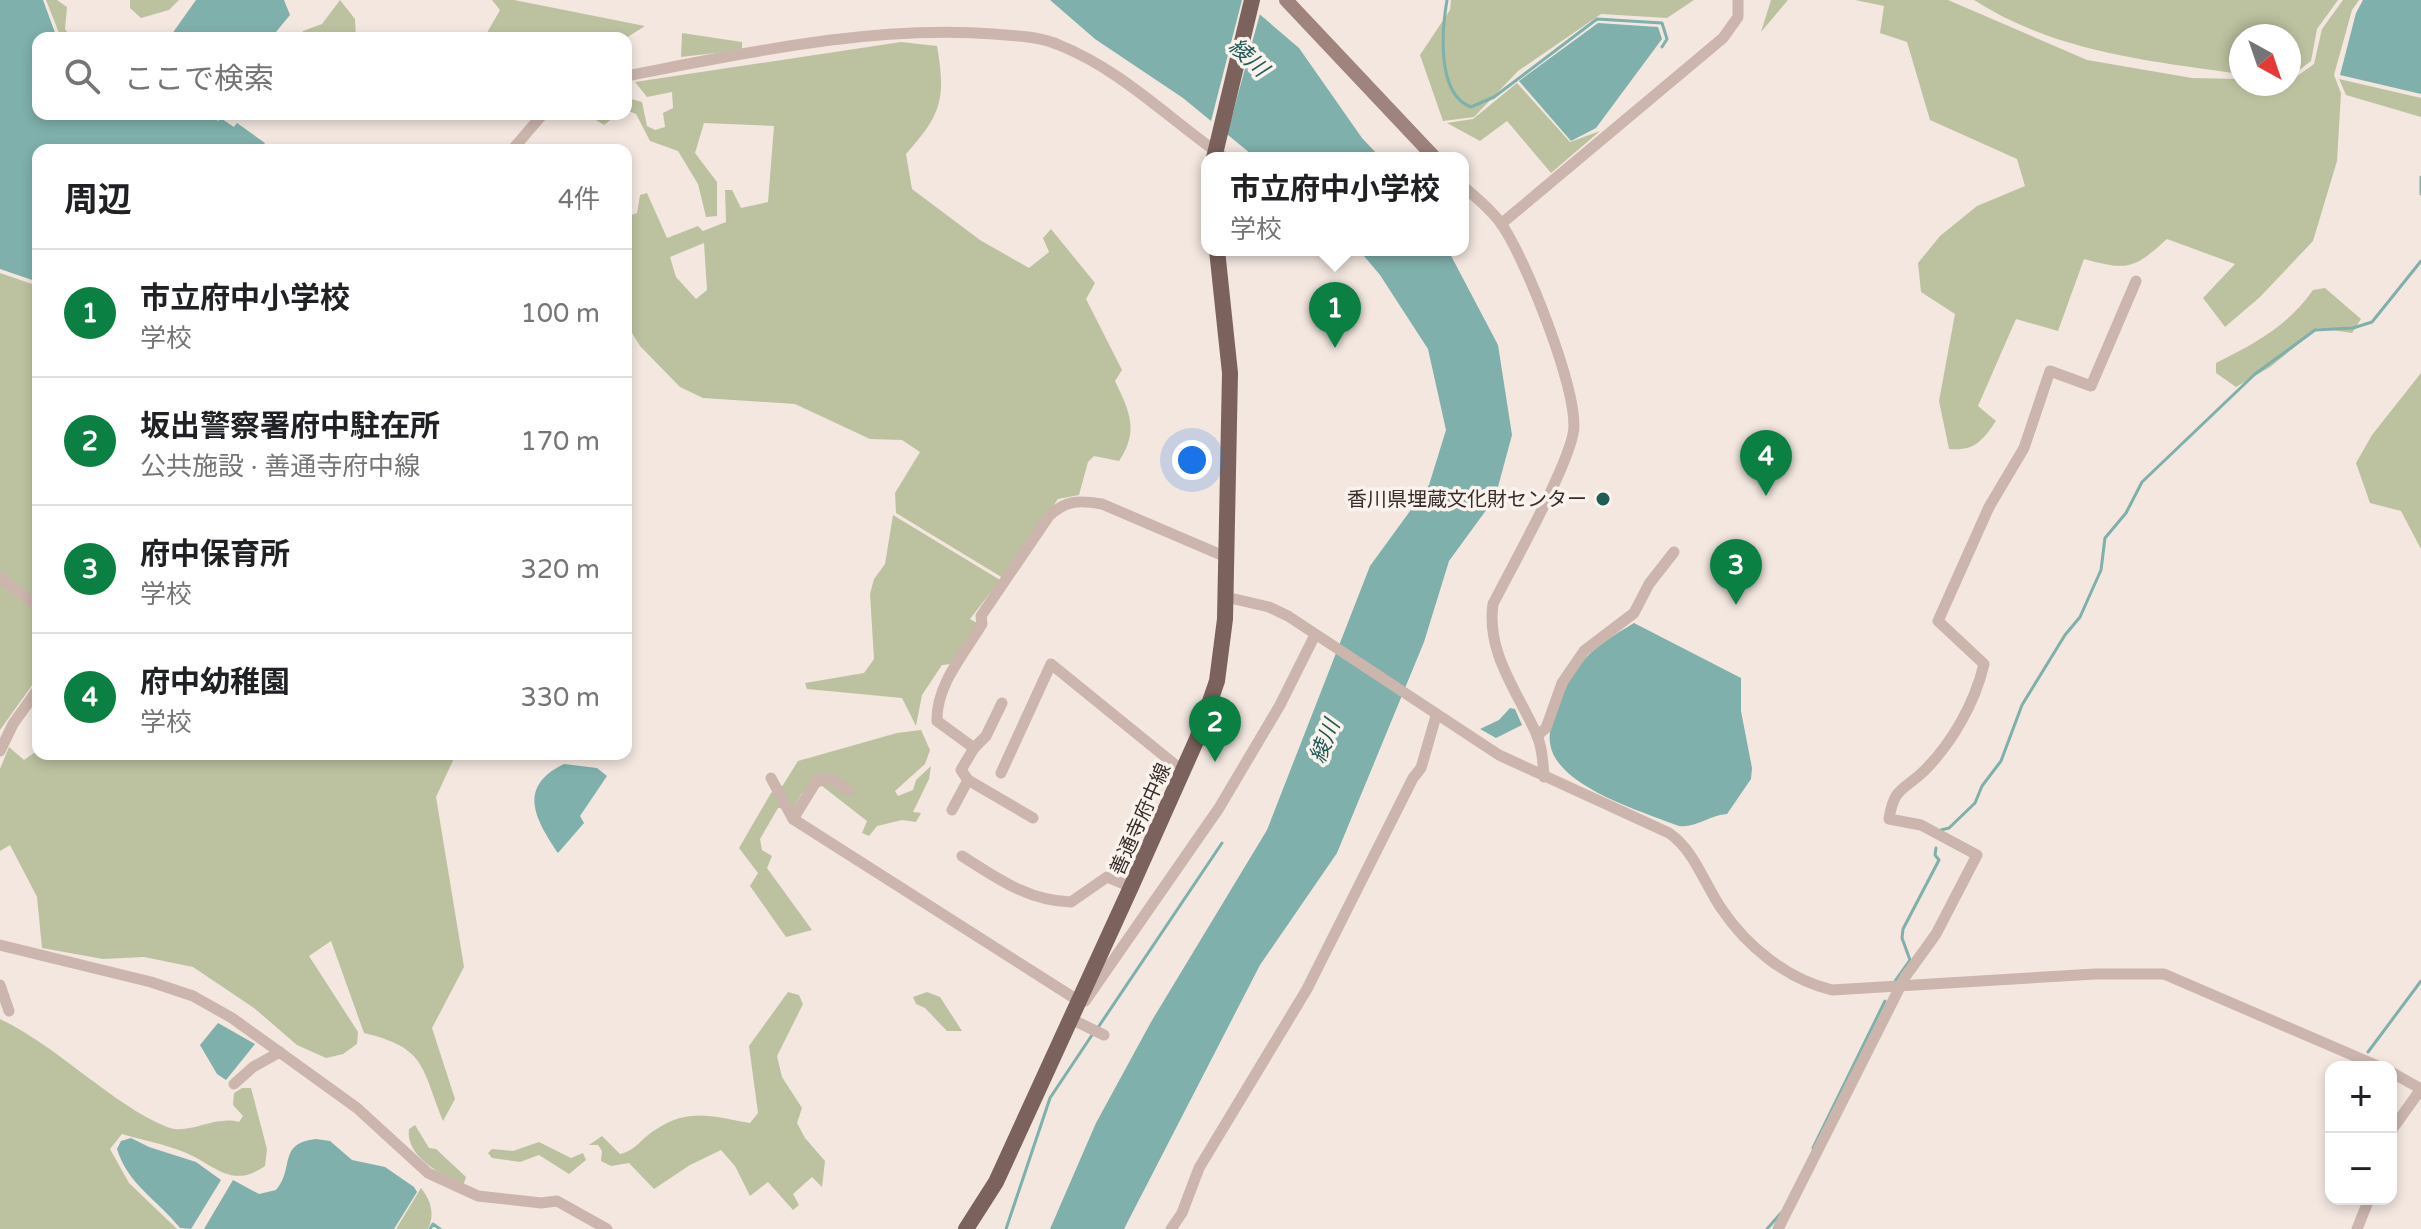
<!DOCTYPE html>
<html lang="ja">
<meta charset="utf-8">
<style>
:root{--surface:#fff;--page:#f2f2f2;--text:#202124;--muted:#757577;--line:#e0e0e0;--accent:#0b8043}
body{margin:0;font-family:"Varela Round","Noto Sans JP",sans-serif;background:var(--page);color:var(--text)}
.controls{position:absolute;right:24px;bottom:24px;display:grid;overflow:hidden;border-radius:16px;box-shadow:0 4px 12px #0003}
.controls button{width:72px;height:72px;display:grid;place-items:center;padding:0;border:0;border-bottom:2px solid var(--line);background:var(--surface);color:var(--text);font:40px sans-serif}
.compass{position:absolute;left:2229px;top:24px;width:72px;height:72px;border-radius:50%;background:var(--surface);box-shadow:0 4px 12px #0003;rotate:140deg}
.you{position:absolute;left:1192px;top:460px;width:28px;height:28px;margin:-20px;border:6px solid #fff;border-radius:50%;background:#1a73e8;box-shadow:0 0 0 12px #1a73e833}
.badge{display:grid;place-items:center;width:52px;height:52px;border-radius:50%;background:var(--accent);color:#fff;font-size:26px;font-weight:700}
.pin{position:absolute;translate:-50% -66px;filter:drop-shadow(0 2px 4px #0008)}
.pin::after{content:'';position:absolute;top:42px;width:28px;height:24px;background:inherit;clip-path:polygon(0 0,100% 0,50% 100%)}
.popup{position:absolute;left:1201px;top:152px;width:268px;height:104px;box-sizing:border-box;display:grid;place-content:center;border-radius:16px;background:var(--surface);filter:drop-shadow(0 2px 6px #0005);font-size:26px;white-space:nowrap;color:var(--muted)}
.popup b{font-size:30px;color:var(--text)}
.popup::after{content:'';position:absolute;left:50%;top:100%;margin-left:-16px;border:16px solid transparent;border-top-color:var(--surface)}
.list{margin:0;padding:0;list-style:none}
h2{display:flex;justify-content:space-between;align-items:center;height:104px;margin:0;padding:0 32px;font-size:34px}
h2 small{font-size:26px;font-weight:400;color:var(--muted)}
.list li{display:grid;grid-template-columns:52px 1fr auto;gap:24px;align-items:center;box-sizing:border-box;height:128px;padding:0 32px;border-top:2px solid var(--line)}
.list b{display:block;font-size:30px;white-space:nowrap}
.list p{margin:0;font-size:26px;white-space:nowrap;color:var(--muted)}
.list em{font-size:26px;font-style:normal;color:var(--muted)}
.icon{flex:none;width:44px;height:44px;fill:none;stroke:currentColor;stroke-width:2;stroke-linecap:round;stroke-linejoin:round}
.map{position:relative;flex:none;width:2421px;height:1229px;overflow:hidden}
.search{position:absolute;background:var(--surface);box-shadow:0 4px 12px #0003;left:32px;top:32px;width:600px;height:88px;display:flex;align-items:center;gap:20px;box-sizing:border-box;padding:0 28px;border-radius:16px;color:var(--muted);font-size:30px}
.panel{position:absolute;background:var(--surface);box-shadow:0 4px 12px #0003;left:32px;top:144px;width:600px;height:616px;border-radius:16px}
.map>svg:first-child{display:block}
.green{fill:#bcc2a0;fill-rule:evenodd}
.water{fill:#7fb0ab}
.pier{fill:#f3e7e0}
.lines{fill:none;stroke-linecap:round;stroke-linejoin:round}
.stream{stroke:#7fb0ab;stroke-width:3}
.street{stroke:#cbb5ac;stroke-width:11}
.secondary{stroke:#9f847d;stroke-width:14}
.primary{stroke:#7b625c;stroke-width:16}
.poi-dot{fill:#205b56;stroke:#faf2ed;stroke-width:3}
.labels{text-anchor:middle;stroke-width:7;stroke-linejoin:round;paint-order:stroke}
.poi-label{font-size:20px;fill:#392d2b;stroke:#faf2ed;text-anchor:end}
.street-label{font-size:20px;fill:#392d2b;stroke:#faf2ed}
.water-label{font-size:22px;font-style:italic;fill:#205b56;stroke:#faf2ed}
</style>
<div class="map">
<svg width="2421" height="1229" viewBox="0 0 2421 1229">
<rect width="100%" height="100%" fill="#f3e7e0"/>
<g class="green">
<path d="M46,0H57L67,7L65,29L71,38H61Z"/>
<path d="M130,0H179L169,10L141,18L130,8Z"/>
<path d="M340,0L355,19L356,38H299L303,31L322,24Z"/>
<path d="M492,0H514L645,26L626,38H484L500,10Z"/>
<path d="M1451,0H1694L1667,18L1601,14L1518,71L1474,117L1443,121L1420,55L1450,10Z"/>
<path d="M1771,0H1788L1761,32Z"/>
<path d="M1855,0H1948L2087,60L2192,78L2241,79V84H2255L2276,91L2314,64L2322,29L2343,0H2359L2352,10L2334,75L2341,93L2337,161L2313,241L2260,297L2225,327L2203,298L2235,264L2167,239C2134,269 2128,271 2084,259L2058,331L2016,319L1978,406L1996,421C1982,441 1975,451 1949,449L1939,401L1955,314L1921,292L1918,263L1940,236L1977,206L2025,186L2017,159L1930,120L1907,42L1880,33L1884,6Z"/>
<path d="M1974,0H2338L2317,29L2311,61L2289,78V36H2241V74C2148,61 2055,52 1974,0Z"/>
<path d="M682,33L742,42V50L681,57Z"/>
<path d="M901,42L937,46C946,98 942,114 906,154L912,189L980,240L1029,268L1049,252L1043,238L1051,229L1095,283L1086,299L1122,370L1115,381C1130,412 1139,431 1119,461L1094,456L1088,462L1079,495L1058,499L1003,578L896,513L895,493L920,452L902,440L870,439L795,404L703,398L680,387L640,346L626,323V217L637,213L640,195L647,193L667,238L698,226L703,231L726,222L725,190H732L741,208L768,202L774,126L704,123L695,153L717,182V216L706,217L698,184L678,151L650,141L636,114L626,110L628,98L642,102L647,126L655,130L665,127L663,113L673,108L672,92L647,97L635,82ZM704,243L707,290L696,299L676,277L670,257Z"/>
<path d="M2339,79L2421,98V117L2346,95Z"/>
<path d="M1517,83L1570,142L1600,131L1551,173L1507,121L1480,141L1447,123L1473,119Z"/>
<path d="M557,114H604L606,117L618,114L604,125L588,115L555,119Z"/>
<path d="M0,273L38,286V677L0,730Z"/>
<path d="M2325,288L2361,319L2352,333L2318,328L2270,367L2236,387L2216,373V363C2254,344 2289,325 2313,290Z"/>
<path d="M2421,373V549L2401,511L2370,503L2356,463L2372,435Z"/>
<path d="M893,515L1000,580L970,619L977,623L951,664L942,665L922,695L916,726L902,698L807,689L805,683L864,673L874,659L870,594L874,579L885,564Z"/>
<path d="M921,730L930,750L925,764L895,791L898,796L913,790L916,780L931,766L929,779L913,812L921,813L916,822L902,820L877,826L869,836L862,833L867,821L822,786L802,793L793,809L778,808L760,839L762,850L772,856L767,868L812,930L786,937L750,886L758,873L739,848L771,793L783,785L798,761L897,733Z"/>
<path d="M9,747L24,760L38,750V754H278L280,760H346L347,754H456L436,797L464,967L432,1028L455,1099L443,1121C421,1066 426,1048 364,1033L331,941L309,956L358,1032L357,1044L343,1054L326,1058L297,1045L254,1008L193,967L144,957L103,959L42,948L37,897L10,845L0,851V769Z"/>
<path d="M788,992L799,995L803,1004L777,1056L782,1077L802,1108L797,1123L805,1138L825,1161L822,1187L812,1177L793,1194L799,1205L793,1210L768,1182L750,1196L735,1166L721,1150L690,1165L654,1189L629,1163L611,1166L601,1161L602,1151L598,1145H589L602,1136L620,1154C637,1150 640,1139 655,1130C690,1107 713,1117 750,1123L758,1113L749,1046Z"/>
<path d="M927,992L940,997L962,1031H947L925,1008L916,1004L913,997Z"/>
<path d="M0,1019C59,1047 111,1104 167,1127C189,1136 214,1115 239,1122L243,1116L233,1105L234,1093L242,1088H251L267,1149L265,1166C231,1190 214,1164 184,1152C164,1144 142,1140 122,1134L110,1149L129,1183L177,1229H0Z"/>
<path d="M415,1125L429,1148L436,1149L466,1177L463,1186C443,1175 405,1157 409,1129Z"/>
<path d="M539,1142L571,1158L583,1153L586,1160L569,1174L539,1155L520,1162L492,1158L488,1153L492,1149L513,1151Z"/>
<path d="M421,1188C431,1200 435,1215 428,1229H396Z"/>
</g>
<g class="water">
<path d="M0,0H43L57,38H38V114H218L217,121L222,119L234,127L237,123L265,143L260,150H38V282L0,269Z"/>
<path d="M196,0H284L290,15L271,38H169Z"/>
<path d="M1050,0H1243L1299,48L1362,138L1381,158H1256L1183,98L1095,39Z"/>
<path d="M2363,0H2421V94L2340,75L2356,13Z"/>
<path d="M1598,23L1658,27L1662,39L1596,128L1571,141L1519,81Z"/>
<path d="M1359,250H1448L1498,345L1512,435L1495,498L1449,561L1424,642L1337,853L1260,965L1124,1229H1050L1096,1123L1151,1022L1267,830L1370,566L1429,485L1446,430L1428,349L1380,275Z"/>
<path d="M1634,623L1741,678V711L1752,768L1751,779L1727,814C1710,815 1696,828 1679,826C1643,812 1555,786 1550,743C1548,730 1554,718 1558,707C1574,661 1594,647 1634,623Z"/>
<path d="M1510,708L1515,709L1522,725L1496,738L1480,729L1499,720Z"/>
<path d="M564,764L597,768L607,776L580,816L584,823L558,853C536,820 516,787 564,764Z"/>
<path d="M218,1023L255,1044L226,1080L217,1074L200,1045Z"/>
<path d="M131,1138L149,1147L196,1162L221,1180L191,1229L180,1228C158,1200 128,1185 117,1149L121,1141Z"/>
<path d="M316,1139L330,1141L352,1160L385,1167L414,1187L417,1192L394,1229H204L233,1180L259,1194L276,1190C295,1169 277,1143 316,1139Z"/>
</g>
<path class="pier" d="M1242,0H1249L1261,10L1226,138L1210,125Z"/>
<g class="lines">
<g class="stream">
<path d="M1447,0C1442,29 1436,94 1471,107L1494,97L1597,19L1662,23L1667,39L1662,47"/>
<path d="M2421,177V194"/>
<path d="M1941,830L1949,828L1975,803L1982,786L2001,761L2022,705L2065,635L2080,617L2101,570L2105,538L2126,513L2142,482L2255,374L2315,330L2353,328L2372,322L2421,261"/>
<path d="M1895,981L1910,960L1902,938L1903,929L1939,860L1935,855L1936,848"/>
<path d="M1097,1029L1222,843"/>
<path d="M2368,1052L2421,981"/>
<path d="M1813,1148L1885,1001"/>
<path d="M430,1229L433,1224L440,1229"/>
<path d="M1006,1229L1050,1098L1092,1035"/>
<path d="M1767,1229L1781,1213"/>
</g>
<g class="street">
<path d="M626,76C746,53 871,25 994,34C1016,36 1039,36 1059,45C1122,70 1170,120 1225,158"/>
<path d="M512,150L543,114"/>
<path d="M1463,186C1476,198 1492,210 1502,225C1527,262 1574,382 1574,426C1574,457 1510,570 1493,604C1486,652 1517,691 1536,733C1542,746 1543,762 1544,777"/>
<path d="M1501,224L1723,38L1738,17V0"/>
<path d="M0,577L38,607"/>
<path d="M1226,597L1269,607L1288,616L1499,755L1669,833C1694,850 1704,883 1721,908C1747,947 1787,979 1832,990L2095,974H2164L2380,1067"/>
<path d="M1537,736L1546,728L1562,683L1584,651L1634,613L1649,584L1674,552"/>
<path d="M974,748L986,736L1002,703"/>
<path d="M0,751L13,724L38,689"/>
<path d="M1001,773L1051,664L1184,772"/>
<path d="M771,778L793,819L1071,996L1085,1001L1219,808L1280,705L1315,635"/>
<path d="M952,810L968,780"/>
<path d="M1033,818L968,780L961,770L974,748L937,721C936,685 964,654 982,624L981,616L1049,516C1066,500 1079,500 1102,504L1226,557"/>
<path d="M793,819L817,780L831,779L849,791"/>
<path d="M962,856C997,878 1028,901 1071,902L1107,877L1131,887"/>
<path d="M0,945L151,982L193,996L232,1018L357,1108L428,1173L478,1196L541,1203L557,1201L607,1229"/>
<path d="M0,985L9,1011"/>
<path d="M1069,1018L1104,1035"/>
<path d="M2391,1072L2421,1089"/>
<path d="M234,1084L253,1067L280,1052"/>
<path d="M2391,1131L2421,1089"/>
<path d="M1171,1229L1182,1213L1199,1168L1307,989L1413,778L1421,768L1436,716"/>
<path d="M1778,1229L1905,977L1936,934L1977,855L1921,825L1889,819C1894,787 1903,791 1924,771C1952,743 1975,703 1984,664L1938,621L1989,507L2024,448L2050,371L2091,386L2136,281"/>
<path d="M2357,1229L2369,1199"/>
</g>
<path class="secondary" d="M1286,0L1435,158"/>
<g class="primary">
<path d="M1214,158L1252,0"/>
<path d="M966,1229L996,1182L1131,887L1197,739L1217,681L1225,619L1230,373L1217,250"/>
</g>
</g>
<circle class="poi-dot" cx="1603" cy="499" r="8"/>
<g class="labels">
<g class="poi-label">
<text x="1587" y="506">香川県埋蔵文化財センター</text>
</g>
<g class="street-label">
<text transform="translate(1140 819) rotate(-66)" y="7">善通寺府中線</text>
</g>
<g class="water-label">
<text transform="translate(1249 57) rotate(43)" y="8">綾川</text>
<text transform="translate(1324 741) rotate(-68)" y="8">綾川</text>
</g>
</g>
</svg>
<div class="controls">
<button>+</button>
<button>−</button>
</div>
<svg class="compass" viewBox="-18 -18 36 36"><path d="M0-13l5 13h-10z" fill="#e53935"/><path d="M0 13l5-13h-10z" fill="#757577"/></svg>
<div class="you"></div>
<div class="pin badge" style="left:1335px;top:348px">1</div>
<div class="popup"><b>市立府中小学校</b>学校</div>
<div class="pin badge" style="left:1215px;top:762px">2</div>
<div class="pin badge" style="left:1736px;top:605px">3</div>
<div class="pin badge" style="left:1766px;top:496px">4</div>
<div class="search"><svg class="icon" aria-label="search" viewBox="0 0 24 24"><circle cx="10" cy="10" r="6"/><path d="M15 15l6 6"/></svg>ここで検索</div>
<section class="panel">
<h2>周辺<small>4件</small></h2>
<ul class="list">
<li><span class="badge">1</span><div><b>市立府中小学校</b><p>学校</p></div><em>100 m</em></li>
<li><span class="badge">2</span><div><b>坂出警察署府中駐在所</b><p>公共施設 · 善通寺府中線</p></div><em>170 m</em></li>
<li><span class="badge">3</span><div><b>府中保育所</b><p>学校</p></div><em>320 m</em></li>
<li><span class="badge">4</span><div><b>府中幼稚園</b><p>学校</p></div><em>330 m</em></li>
</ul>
</section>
</div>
